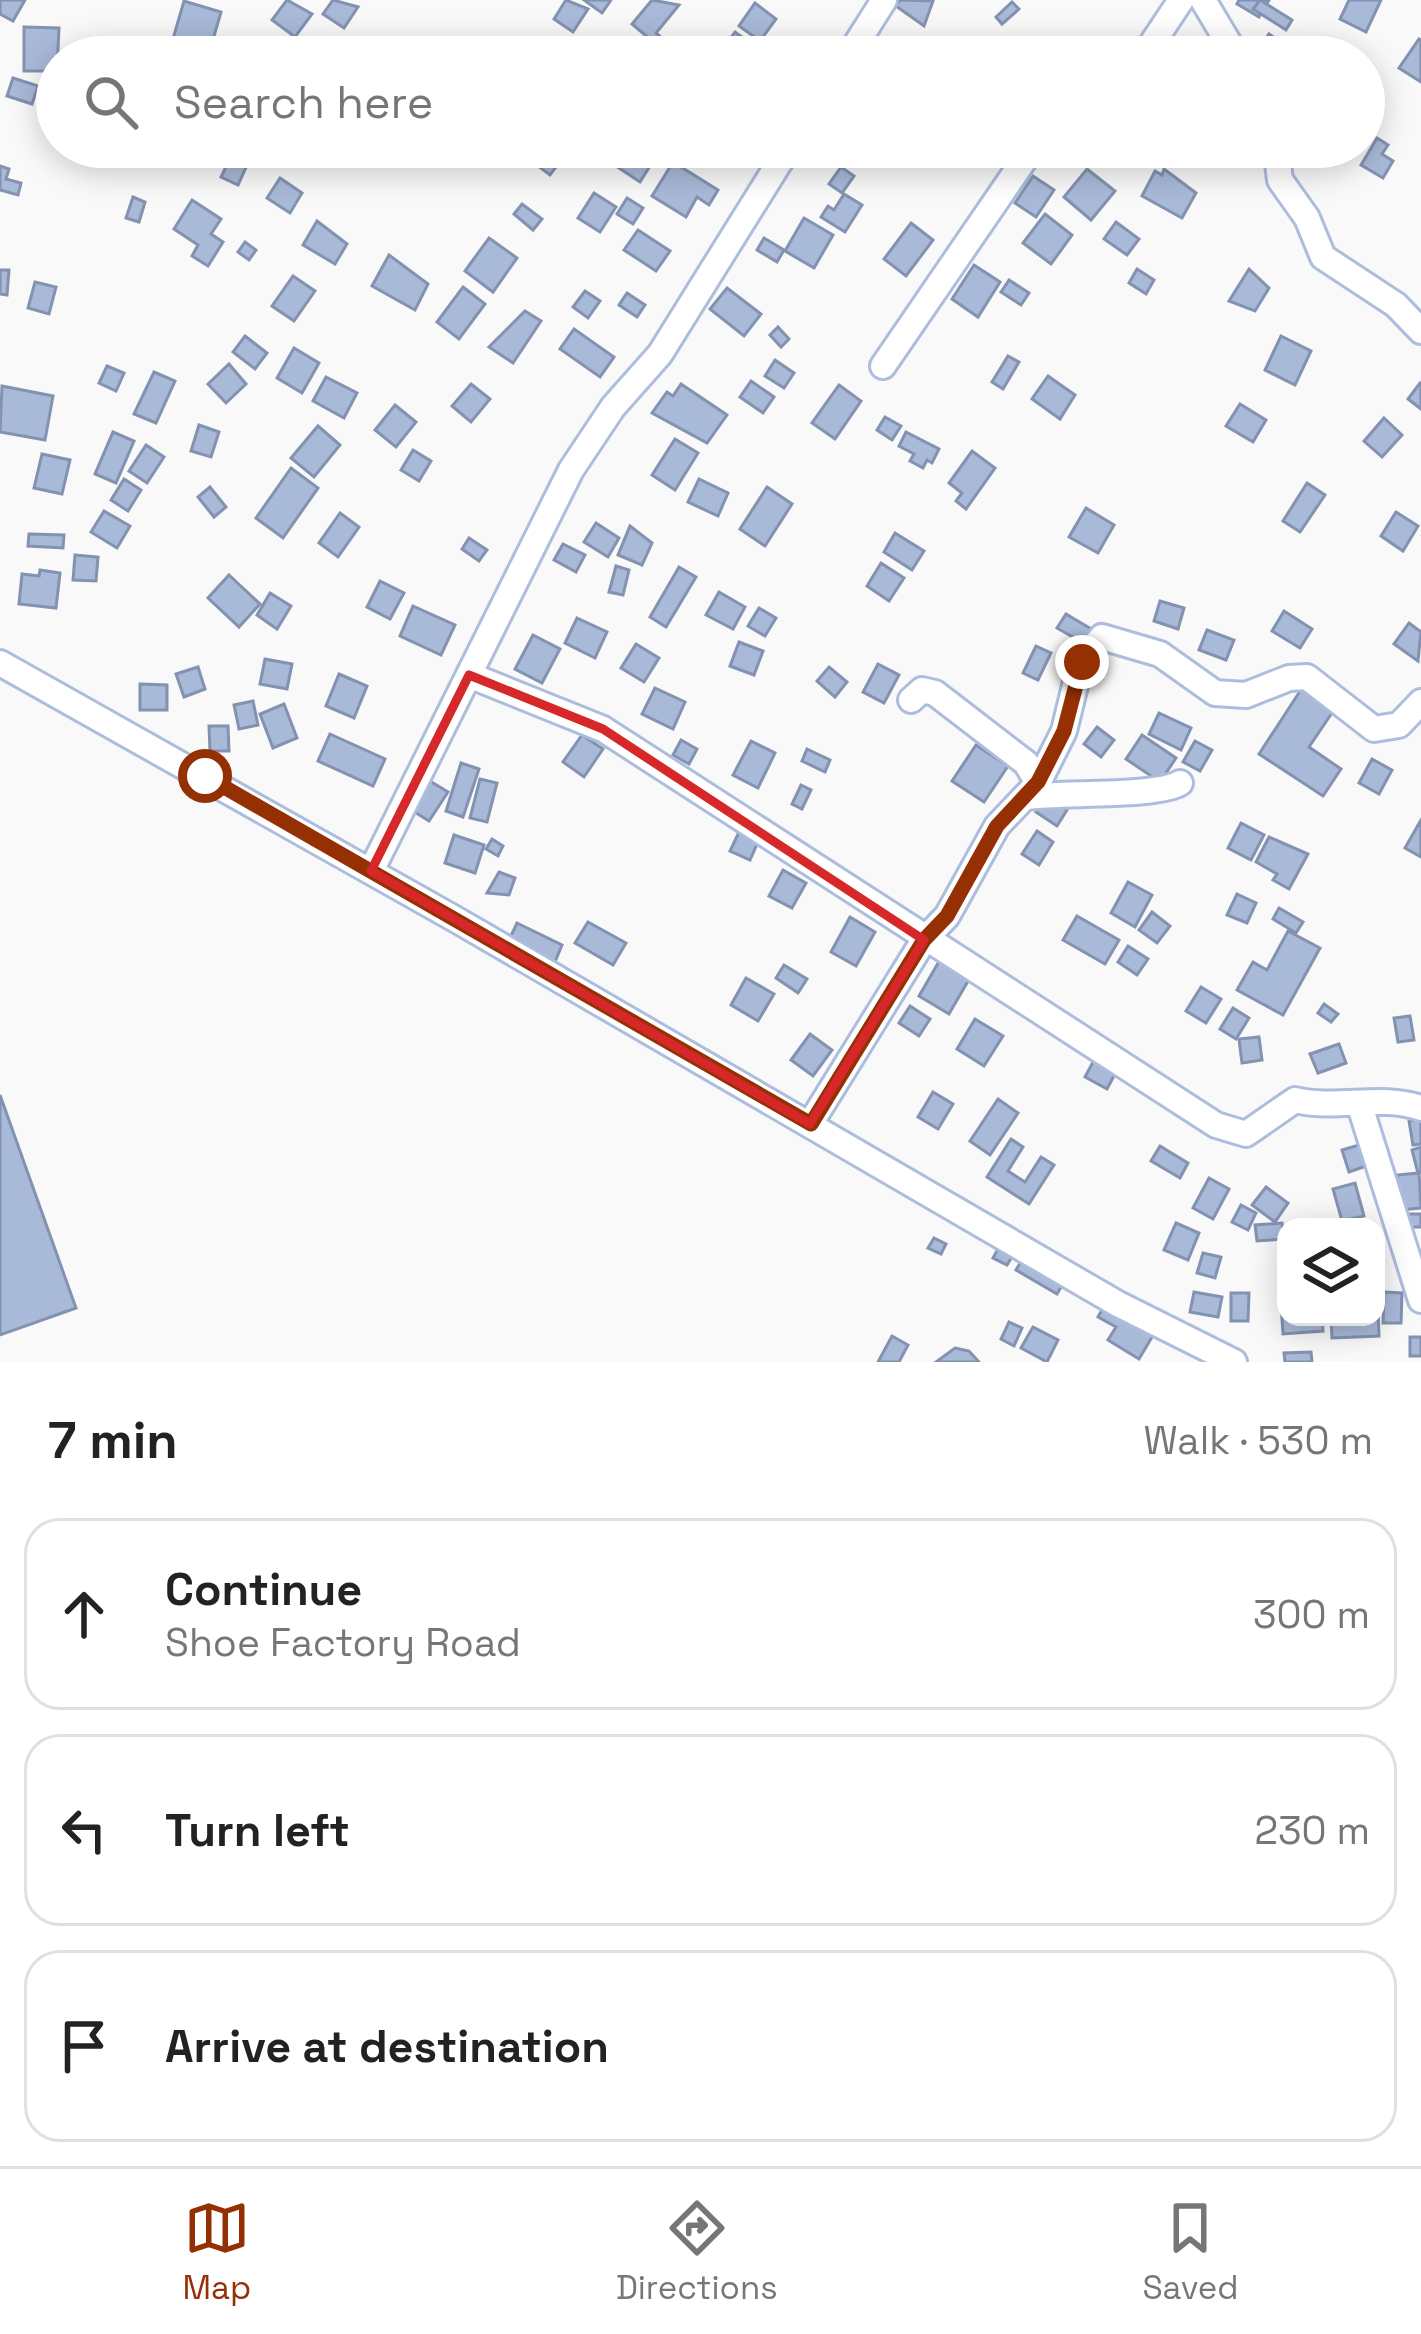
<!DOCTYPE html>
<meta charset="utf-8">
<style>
:root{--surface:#fff;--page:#f6f6f6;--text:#222;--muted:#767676;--line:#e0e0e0;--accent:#953005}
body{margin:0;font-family:"Space Grotesk",sans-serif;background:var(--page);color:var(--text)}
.controls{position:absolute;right:36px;bottom:36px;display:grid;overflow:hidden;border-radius:24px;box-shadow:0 6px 30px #0003}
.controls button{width:108px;height:108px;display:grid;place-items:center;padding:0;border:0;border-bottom:3px solid var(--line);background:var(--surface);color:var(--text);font:60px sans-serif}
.stop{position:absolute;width:36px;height:36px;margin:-27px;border:9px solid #953005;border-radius:50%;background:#fff}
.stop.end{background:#953005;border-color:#fff;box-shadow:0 3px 12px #0008}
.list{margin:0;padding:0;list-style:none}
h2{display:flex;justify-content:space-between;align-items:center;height:156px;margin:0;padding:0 48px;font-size:51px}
h2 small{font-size:39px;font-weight:400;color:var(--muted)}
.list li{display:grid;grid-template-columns:78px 1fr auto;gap:36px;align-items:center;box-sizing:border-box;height:192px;margin:0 24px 24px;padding:0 24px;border:3px solid var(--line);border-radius:36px}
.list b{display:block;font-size:45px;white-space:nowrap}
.list p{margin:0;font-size:39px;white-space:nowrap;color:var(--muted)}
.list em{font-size:39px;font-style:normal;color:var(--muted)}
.icon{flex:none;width:66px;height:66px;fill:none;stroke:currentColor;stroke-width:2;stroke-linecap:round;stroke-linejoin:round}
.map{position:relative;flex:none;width:1421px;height:1362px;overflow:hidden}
.search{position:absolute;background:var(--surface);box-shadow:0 6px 30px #0003;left:36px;right:36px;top:36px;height:132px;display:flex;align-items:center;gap:30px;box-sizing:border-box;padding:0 42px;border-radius:66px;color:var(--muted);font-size:45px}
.sheet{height:804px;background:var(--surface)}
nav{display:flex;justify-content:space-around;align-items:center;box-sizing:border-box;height:168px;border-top:3px solid var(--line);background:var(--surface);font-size:33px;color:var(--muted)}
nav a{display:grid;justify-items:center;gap:6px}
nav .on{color:var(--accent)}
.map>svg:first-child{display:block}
.building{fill:#a9b9d8;stroke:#8292b0;stroke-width:3}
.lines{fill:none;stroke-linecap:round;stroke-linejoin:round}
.minor-casing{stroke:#adbddd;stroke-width:30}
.minor{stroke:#fff;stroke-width:24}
.route{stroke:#953005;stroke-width:15}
.marked{fill:none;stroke:#d62828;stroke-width:9;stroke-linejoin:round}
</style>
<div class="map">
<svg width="1421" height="1362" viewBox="0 0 1421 1362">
<rect width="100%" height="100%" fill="#f9f9f9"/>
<g class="building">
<path d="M0,0H25L13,21L0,14Z"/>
<path d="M287,0L312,14L295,37L272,20Z"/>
<path d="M333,0L358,7L344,28L323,14Z"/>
<path d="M566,0L588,9L573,32L554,19Z"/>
<path d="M584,0H611L602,13Z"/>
<path d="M652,0L679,5L656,33L663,39L653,52L645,46L650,39L632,24Z"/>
<path d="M900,0L933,1L924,26L896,6Z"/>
<path d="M1239,0H1269L1259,17L1237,4Z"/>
<path d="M1260,0L1292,20L1286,30L1253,9Z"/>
<path d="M1349,0H1381L1366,32L1340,19Z"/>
<path d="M184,1L221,12L208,57L170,49Z"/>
<path d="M1012,2L1019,9L1002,24L996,17Z"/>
<path d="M755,3L776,19L760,41L739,26Z"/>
<path d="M24,27L59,28L57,71H24Z"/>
<path d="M735,32L764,53L762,57H717Z"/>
<path d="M1269,34L1300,57H1268L1258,50Z"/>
<path d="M1419,39L1421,40V82L1399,68Z"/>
<path d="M13,78L38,86L32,104L7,96Z"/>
<path d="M1377,138L1388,145L1382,154L1393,161L1383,178L1361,165Z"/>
<path d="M137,147H165L153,161Z"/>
<path d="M176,147H207L208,151L184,163Z"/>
<path d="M628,147H645L657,155L640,182L616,166Z"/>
<path d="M542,151L559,163L550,175L534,163Z"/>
<path d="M231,156L248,163L238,185L221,177Z"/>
<path d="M673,162L718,190L709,205L697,197L686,217L652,196Z"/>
<path d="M0,166L9,169L6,179L21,183L18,195L0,190Z"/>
<path d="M841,167L854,176L842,193L829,184Z"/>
<path d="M1087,169L1115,191L1091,220L1064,197Z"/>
<path d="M1164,169L1196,193L1182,218L1142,196L1155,171L1162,175Z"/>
<path d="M1033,176L1054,190L1036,217L1015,203Z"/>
<path d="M280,178L302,193L290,213L267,198Z"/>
<path d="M594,193L616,207L600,232L578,218Z"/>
<path d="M844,194L862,205L845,232L821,217L828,206L834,210Z"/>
<path d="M133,197L145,202L139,222L126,218Z"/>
<path d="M627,198L643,208L633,224L617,214Z"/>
<path d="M192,200L221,219L211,234L223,242L208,266L192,256L198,245L174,229Z"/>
<path d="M522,204L542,219L533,230L514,214Z"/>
<path d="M1045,214L1072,235L1051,264L1023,243Z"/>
<path d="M804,218L833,235L814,268L785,251Z"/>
<path d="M317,221L347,244L335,264L303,245Z"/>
<path d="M1116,222L1139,239L1127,255L1104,239Z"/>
<path d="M911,223L933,240L906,276L884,259Z"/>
<path d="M638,230L670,251L656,271L624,250Z"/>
<path d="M489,238L517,258L493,292L465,271Z"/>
<path d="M764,238L784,250L777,262L757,250Z"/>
<path d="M245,242L256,250L249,260L238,252Z"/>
<path d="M389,255L428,284L415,310L372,286Z"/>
<path d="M974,265L1000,282L978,317L952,299Z"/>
<path d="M1137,269L1154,280L1146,294L1129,283Z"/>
<path d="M1249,269L1269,288L1255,311L1229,301Z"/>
<path d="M0,270H9L7,295L0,294Z"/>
<path d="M293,276L315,291L294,321L272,306Z"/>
<path d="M1009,280L1029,293L1021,305L1001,292Z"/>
<path d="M35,282L56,287L49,314L28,308Z"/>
<path d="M463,287L485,304L459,339L437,322Z"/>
<path d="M727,288L761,314L744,336L710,309Z"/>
<path d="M585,291L600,301L588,318L573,307Z"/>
<path d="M627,293L645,305L637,317L619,305Z"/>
<path d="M525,311L541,321L513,363L489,347Z"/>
<path d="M778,327L789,339L781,347L770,335Z"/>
<path d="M574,329L614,357L600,377L560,349Z"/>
<path d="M245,336L267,353L255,369L233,352Z"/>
<path d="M1281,336L1311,351L1295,385L1265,370Z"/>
<path d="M294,348L319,363L302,393L277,378Z"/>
<path d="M1008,356L1019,362L1003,389L992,382Z"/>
<path d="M775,360L794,373L784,388L765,376Z"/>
<path d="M229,364L246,384L226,403L208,384Z"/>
<path d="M107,366L124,373L116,391L99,383Z"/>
<path d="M154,372L175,381L156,423L134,414Z"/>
<path d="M1048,376L1075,395L1060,419L1032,399Z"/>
<path d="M326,377L357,393L344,418L313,401Z"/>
<path d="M751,381L774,397L763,413L740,397Z"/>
<path d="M1420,383L1421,384V409L1408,399Z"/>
<path d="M471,384L490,399L471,422L452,406Z"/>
<path d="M681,384L727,415L707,443L652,413L667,392L673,396Z"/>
<path d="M839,385L861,401L835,439L812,423Z"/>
<path d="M2,386L53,396L45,440L0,432Z"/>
<path d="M1240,404L1266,420L1253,442L1226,426Z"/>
<path d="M395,405L416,422L396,447L375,430Z"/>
<path d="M885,417L901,426L892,440L877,430Z"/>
<path d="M1384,418L1402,435L1382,457L1364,441Z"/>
<path d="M199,425L219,432L211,457L191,451Z"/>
<path d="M318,426L340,445L314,477L291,458Z"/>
<path d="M113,432L134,441L116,483L95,474Z"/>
<path d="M906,432L939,449L932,463L927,460L923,468L910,461L914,454L899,446Z"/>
<path d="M675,439L698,453L675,490L652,475Z"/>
<path d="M146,445L164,457L147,483L129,471Z"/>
<path d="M413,450L431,461L419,481L401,470Z"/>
<path d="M972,451L995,468L966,509L956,501L962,493L949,483Z"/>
<path d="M42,454L70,460L62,494L34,488Z"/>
<path d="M291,468L318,488L283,538L256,518Z"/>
<path d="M124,479L141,490L128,511L111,500Z"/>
<path d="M699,479L728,493L718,516L688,502Z"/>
<path d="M1307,483L1325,495L1300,532L1283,521Z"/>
<path d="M210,487L226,507L214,517L198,497Z"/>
<path d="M767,487L792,504L765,546L740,529Z"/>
<path d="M1086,508L1114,525L1098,553L1069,537Z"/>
<path d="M104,511L130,526L117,548L91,532Z"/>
<path d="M1396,512L1418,526L1403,551L1381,536Z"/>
<path d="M340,513L359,527L338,557L319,543Z"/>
<path d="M596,523L619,538L608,557L584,542Z"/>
<path d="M630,526L652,543L642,565L618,555Z"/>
<path d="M895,533L924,551L912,570L884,552Z"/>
<path d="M29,534L64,535L63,548L28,546Z"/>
<path d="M469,538L487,550L479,561L462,549Z"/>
<path d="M563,544L585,555L576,572L554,560Z"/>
<path d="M75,555L98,557L96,581L73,580Z"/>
<path d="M881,563L904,578L889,601L867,586Z"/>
<path d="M616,566L629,570L623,595L609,592Z"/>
<path d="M679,567L696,577L666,627L650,617Z"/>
<path d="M40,570L60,573L56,608L19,604L22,574L39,576Z"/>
<path d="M229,575L260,604L239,627L208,598Z"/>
<path d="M380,581L404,593L390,619L367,607Z"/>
<path d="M719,592L745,607L733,629L706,615Z"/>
<path d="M270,593L291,606L277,629L257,615Z"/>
<path d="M1160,601L1184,608L1178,629L1154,621Z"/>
<path d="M413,606L455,625L441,655L400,636Z"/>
<path d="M759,608L776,618L765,636L748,626Z"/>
<path d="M1284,611L1312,629L1300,648L1272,631Z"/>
<path d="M1066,614L1093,630L1085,644L1057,628Z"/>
<path d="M577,618L607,632L595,658L565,643Z"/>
<path d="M1409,623L1421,632L1418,661L1394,644Z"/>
<path d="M1207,630L1234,640L1226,660L1199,650Z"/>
<path d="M533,635L560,649L542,683L515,669Z"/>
<path d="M739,642L763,651L754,675L730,666Z"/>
<path d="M636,644L659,658L644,682L621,668Z"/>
<path d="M1036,646L1051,653L1038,680L1023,673Z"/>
<path d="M265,659L292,664L287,689L260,684Z"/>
<path d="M878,664L899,675L884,703L863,692Z"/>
<path d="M198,667L205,689L184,697L176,674Z"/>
<path d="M829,667L847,682L835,697L817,681Z"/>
<path d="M339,674L367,686L354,718L326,706Z"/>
<path d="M140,684L167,685V710H140Z"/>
<path d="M1304,685L1336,707L1309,747L1341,769L1323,796L1259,754Z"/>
<path d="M655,688L685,702L673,729L642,714Z"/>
<path d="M253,701L258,725L239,729L234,705Z"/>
<path d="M284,704L297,738L273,748L260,714Z"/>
<path d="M1159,713L1191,728L1181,750L1149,734Z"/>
<path d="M209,726H228L229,751H210Z"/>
<path d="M1097,727L1114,740L1101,757L1084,744Z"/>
<path d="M330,734L385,759L373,786L318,761Z"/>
<path d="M582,735L603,749L584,777L563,762Z"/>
<path d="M1142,735L1176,758L1160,782L1126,759Z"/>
<path d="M681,740L697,749L689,764L673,755Z"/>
<path d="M751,741L775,753L758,788L733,775Z"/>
<path d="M1195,741L1212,750L1200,771L1183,762Z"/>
<path d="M976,745L1008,766L984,802L952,781Z"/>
<path d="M807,749L830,760L825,772L802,761Z"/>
<path d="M1372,759L1392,770L1379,794L1359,783Z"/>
<path d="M461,763L479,769L463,817L446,811Z"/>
<path d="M425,778L448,792L429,821L405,806Z"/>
<path d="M480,779L497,783L487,822L470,818Z"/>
<path d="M801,785L811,790L802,809L792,804Z"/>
<path d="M1045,797L1067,810L1057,826L1036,812Z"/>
<path d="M1421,820V857L1405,848Z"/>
<path d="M1241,823L1264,835L1251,860L1228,848Z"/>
<path d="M1037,831L1053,842L1039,865L1022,854Z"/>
<path d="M739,832L758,842L750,860L730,851Z"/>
<path d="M454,835L484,845L475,873L445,863Z"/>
<path d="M1269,837L1308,854L1289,889L1273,880L1277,874L1256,862Z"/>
<path d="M492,839L503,846L498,856L486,849Z"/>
<path d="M783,870L806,883L792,908L769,896Z"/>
<path d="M499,872L515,878L509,895L487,893Z"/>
<path d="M1128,882L1152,895L1135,927L1111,913Z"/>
<path d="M1237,894L1256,903L1247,923L1227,915Z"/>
<path d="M1279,908L1303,922L1296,933L1273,919Z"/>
<path d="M1152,912L1170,926L1157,943L1139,930Z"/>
<path d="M1077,916L1119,940L1105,964L1063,940Z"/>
<path d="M850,917L875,932L856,966L831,952Z"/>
<path d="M588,922L626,943L613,965L575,943Z"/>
<path d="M517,923L562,945L555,962L509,940Z"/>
<path d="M1288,931L1320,948L1283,1015L1237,990L1253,962L1267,970Z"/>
<path d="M1128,946L1148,959L1137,975L1118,962Z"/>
<path d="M941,958L971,976L949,1014L919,996Z"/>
<path d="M784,965L807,979L798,993L776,978Z"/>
<path d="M746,978L774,994L758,1021L731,1005Z"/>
<path d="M1201,987L1221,999L1206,1023L1186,1011Z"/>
<path d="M1324,1004L1338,1014L1331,1022L1318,1013Z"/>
<path d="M910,1006L930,1019L919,1036L899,1023Z"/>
<path d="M1233,1008L1249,1018L1236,1039L1220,1029Z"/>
<path d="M1410,1016L1414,1040L1398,1042L1394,1018Z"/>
<path d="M975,1019L1003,1036L984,1066L957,1049Z"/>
<path d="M810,1034L832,1050L813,1076L791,1060Z"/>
<path d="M1259,1037L1262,1060L1242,1063L1239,1039Z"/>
<path d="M1339,1044L1346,1063L1318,1073L1310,1054Z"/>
<path d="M1094,1060L1116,1072L1107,1089L1085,1077Z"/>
<path d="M933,1092L953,1104L938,1129L918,1117Z"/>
<path d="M0,1095L76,1308L0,1335Z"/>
<path d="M998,1099L1018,1113L990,1155L970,1141Z"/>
<path d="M1421,1119V1144L1413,1145L1409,1121Z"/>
<path d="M1011,1139L1023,1147L1008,1171L1025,1182L1041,1157L1054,1165L1029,1204L987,1177Z"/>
<path d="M1362,1144L1369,1165L1349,1172L1342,1150Z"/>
<path d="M1160,1146L1188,1163L1180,1178L1151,1161Z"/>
<path d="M1421,1147V1172L1418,1173L1412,1150Z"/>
<path d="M1419,1173L1421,1208L1400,1210L1397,1175Z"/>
<path d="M1209,1178L1229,1189L1213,1219L1193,1208Z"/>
<path d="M1355,1183L1364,1216L1342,1221L1333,1189Z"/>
<path d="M1266,1187L1288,1203L1275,1222L1252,1205Z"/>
<path d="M1241,1205L1256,1213L1248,1230L1232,1222Z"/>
<path d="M1408,1214H1421V1227H1409Z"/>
<path d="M1176,1223L1199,1233L1188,1260L1164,1250Z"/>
<path d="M1282,1223L1284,1239L1257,1241L1255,1225Z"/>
<path d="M934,1238L946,1244L941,1254L928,1248Z"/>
<path d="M999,1247L1013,1255L1007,1265L993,1258Z"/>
<path d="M1203,1253L1221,1257L1215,1278L1197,1273Z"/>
<path d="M1023,1258L1064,1282L1057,1294L1016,1270Z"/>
<path d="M1377,1284L1379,1336L1332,1338L1331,1317H1376Z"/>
<path d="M1194,1292L1222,1297L1218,1317L1190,1312Z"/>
<path d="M1384,1292L1402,1293L1401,1323H1383Z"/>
<path d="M1231,1293H1249L1248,1321H1231Z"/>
<path d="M1106,1303L1155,1332L1139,1359L1108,1340L1116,1327L1098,1317Z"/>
<path d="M1281,1303H1286V1317H1322L1323,1331L1283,1334Z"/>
<path d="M1009,1322L1022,1328L1014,1346L1001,1339Z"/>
<path d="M1033,1327L1058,1340L1047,1362L1021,1348Z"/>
<path d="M892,1336L908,1345L899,1362H878Z"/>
<rect x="1410" y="1337" width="11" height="19"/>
<path d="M955,1348L969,1351L979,1362H936Z"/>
<path d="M1311,1352L1312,1362H1285L1284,1353Z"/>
</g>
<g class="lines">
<defs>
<g id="minor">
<path d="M1203,0L1237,57"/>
<path d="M848,57L884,0"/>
<path d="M1143,57L1181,0"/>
<path d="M1276,147L1280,180L1307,218L1323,257L1396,305L1421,331"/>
<path d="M883,366L1033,147"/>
<path d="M0,663L455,919L1118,1304L1234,1362"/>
<path d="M469,675L603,729L1216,1125L1246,1134L1295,1100C1337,1110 1381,1094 1421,1108"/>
<path d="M911,700L922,690L935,693L1026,763L1038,783"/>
<path d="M1026,797C1062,792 1157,797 1180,783"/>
<path d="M371,871L571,470L613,407L660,354L789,147"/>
<path d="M1360,1106L1421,1300"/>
<path d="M810,1124L924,940L947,916L997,826L1038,783L1064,731L1081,661L1102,637L1160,654L1215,693L1246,695L1289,678L1307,677L1374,729L1399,725L1421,702"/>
</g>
</defs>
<use href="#minor" class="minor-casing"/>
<use href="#minor" class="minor"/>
</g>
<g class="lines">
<path class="route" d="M205,776L811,1124L924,940L947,916L997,826L1038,782L1064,731L1082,662"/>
</g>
<path class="marked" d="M469,675L603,729L924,940L810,1124L371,871Z"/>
</svg>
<div class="controls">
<button><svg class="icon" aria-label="layers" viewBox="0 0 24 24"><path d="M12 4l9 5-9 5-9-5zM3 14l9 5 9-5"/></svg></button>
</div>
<div class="stop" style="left:205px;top:776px"></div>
<div class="stop end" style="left:1082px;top:662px"></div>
<div class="search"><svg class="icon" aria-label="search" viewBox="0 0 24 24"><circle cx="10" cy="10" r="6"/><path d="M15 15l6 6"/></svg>Search here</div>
</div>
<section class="sheet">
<h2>7 min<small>Walk · 530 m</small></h2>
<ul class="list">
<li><svg class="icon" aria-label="ahead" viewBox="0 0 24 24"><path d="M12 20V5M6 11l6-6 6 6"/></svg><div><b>Continue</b><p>Shoe Factory Road</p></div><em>300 m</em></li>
<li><svg class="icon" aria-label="left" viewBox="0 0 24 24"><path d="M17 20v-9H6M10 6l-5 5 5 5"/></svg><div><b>Turn left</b></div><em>230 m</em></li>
<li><svg class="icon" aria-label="arrive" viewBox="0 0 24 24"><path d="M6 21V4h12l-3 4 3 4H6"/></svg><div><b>Arrive at destination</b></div></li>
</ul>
</section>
<nav>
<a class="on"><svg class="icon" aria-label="map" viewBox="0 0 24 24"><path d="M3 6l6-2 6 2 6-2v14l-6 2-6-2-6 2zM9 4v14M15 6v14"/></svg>Map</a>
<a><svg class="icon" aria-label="directions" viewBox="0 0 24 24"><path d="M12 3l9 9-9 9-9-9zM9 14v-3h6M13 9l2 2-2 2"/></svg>Directions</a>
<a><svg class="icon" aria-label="saved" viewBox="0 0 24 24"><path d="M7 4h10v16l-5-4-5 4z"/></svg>Saved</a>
</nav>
